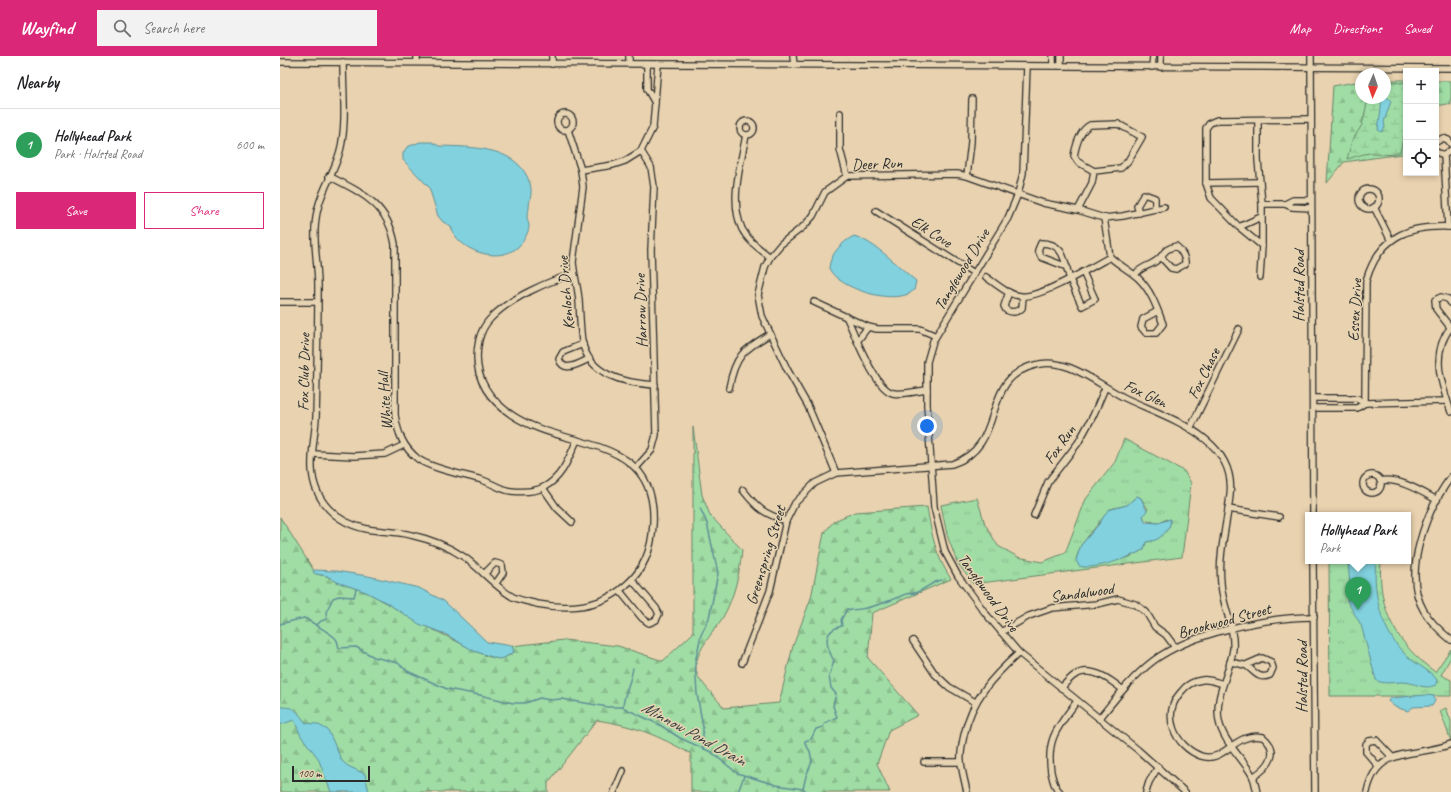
<!DOCTYPE html>
<meta charset="utf-8">
<style>
:root{--surface:#fff;--page:#f2f2f2;--text:#202124;--muted:#757577;--line:#e0e0e0;--accent:#db2777}
body{margin:0;font-family:Caveat,sans-serif;background:var(--page);color:var(--text)}
.controls{position:absolute;right:12px;top:12px;display:grid;overflow:hidden;border-radius:0px;box-shadow:0 2px 6px #0003}
.controls button{width:36px;height:36px;display:grid;place-items:center;padding:0;border:0;border-bottom:1px solid var(--line);background:var(--surface);color:var(--text);font:20px sans-serif}
.compass{position:absolute;left:1075px;top:12px;width:36px;height:36px;border-radius:50%;background:var(--surface);box-shadow:0 2px 6px #0003;rotate:182deg}
.scale{position:absolute;left:12px;bottom:10px;width:78px;box-sizing:border-box;padding-left:4px;border:2px solid #2b2b2b;border-top:0;font-size:11px;line-height:14px;white-space:nowrap;color:#2b2b2b;-webkit-text-stroke:3px #e7d4b2;paint-order:stroke}
.you{position:absolute;left:647px;top:370px;width:14px;height:14px;margin:-10px;border:3px solid #fff;border-radius:50%;background:#1a73e8;box-shadow:0 0 0 6px #1a73e833}
.badge{display:grid;place-items:center;width:26px;height:26px;border-radius:50%;background:var(--accent);color:#fff;font-size:13px;font-weight:700}
.pin{position:absolute;translate:-50% -33px;filter:drop-shadow(0 1px 2px #0008)}
.pin::after{content:'';position:absolute;top:21px;width:14px;height:12px;background:inherit;clip-path:polygon(0 0,100% 0,50% 100%)}
.popup{position:absolute;left:1025px;top:456px;width:106px;height:52px;box-sizing:border-box;display:grid;place-content:center;border-radius:0px;background:var(--surface);filter:drop-shadow(0 1px 3px #0005);font-size:13px;white-space:nowrap;color:var(--muted)}
.popup b{font-size:15px;color:var(--text)}
.popup::after{content:'';position:absolute;left:50%;top:100%;margin-left:-8px;border:8px solid transparent;border-top-color:var(--surface)}
.list{margin:0;padding:0;list-style:none}
h2{display:flex;justify-content:space-between;align-items:center;height:52px;margin:0;padding:0 16px;font-size:17px}
h2 small{font-size:13px;font-weight:400;color:var(--muted)}
.list li{display:grid;grid-template-columns:26px 1fr auto;gap:12px;align-items:center;box-sizing:border-box;height:72px;padding:0 16px;border-top:1px solid var(--line)}
.list b{display:block;font-size:15px;white-space:nowrap}
.list p{margin:0;font-size:13px;white-space:nowrap;color:var(--muted)}
.list em{font-size:13px;font-style:normal;color:var(--muted)}
.actions{display:flex;gap:8px;padding:12px 16px}
.actions a{flex:1;padding:9px 0;border:1px solid var(--accent);border-radius:0px;text-align:center;font-size:14px;color:var(--accent)}
.actions .main{background:var(--accent);color:#fff}
.icon{flex:none;width:22px;height:22px;fill:none;stroke:currentColor;stroke-width:2;stroke-linecap:round;stroke-linejoin:round}
.map{position:relative;flex:none;width:1171px;height:736px;overflow:hidden}
header{display:flex;align-items:center;gap:24px;box-sizing:border-box;height:56px;padding:0 20px;background:var(--accent);color:#fff}
header strong{font-size:19px}
nav{display:flex;gap:22px;margin-inline-start:auto;font-size:14px}
.search{width:280px;height:36px;background:var(--page);display:flex;align-items:center;gap:10px;box-sizing:border-box;padding:0 14px;border-radius:0px;color:var(--muted);font-size:15px}
main{display:flex}
aside{flex:1;background:var(--surface)}
.map>svg:first-child{display:block}
.grass{fill:url(#grass-tufts);stroke:#668468;fill-rule:evenodd}
.forest{fill:url(#forest-firs);stroke:#668468}
.wetland{fill:url(#wetland-marsh);stroke:#668468}
.water{fill:#81d1de;stroke:#5f8f96}
.lines{fill:none;stroke-linecap:round;stroke-linejoin:round}
.stream{stroke:#5f8f96;stroke-width:1.5}
.minor-casing{stroke:#2b2b2b;stroke-width:8}
.minor{stroke:#e7d4b2;stroke-width:5.5}
.labels{text-anchor:middle;stroke-width:3;stroke-linejoin:round;paint-order:stroke}
.street-label{font-size:16px;fill:#2b2b2b;stroke:#e7d4b2}
.water-label{font-size:17px;font-style:italic;fill:#384446;stroke:#e7d4b2}
</style>
<header>
<strong>Wayfind</strong>
<div class="search"><svg class="icon" aria-label="search" viewBox="0 0 24 24"><circle cx="10" cy="10" r="6"/><path d="M15 15l6 6"/></svg>Search here</div>
<nav><a>Map</a><a>Directions</a><a>Saved</a></nav>
</header>
<main>
<aside>
<h2>Nearby<small></small></h2>
<ul class="list">
<li><span class="badge" style="background:#2e9e5b">1</span><div><b>Hollyhead Park</b><p>Park · Halsted Road</p></div><em>600 m</em></li>
</ul>
<div class="actions"><a class="main">Save</a><a>Share</a></div>
</aside>
<div class="map">
<svg width="1171" height="736" viewBox="0 0 1171 736">
<defs>
<pattern id="grass-tufts" width="24" height="20" patternUnits="userSpaceOnUse"><rect width="24" height="20" fill="#a0dda5"/><path d="M3 7l-1-3M5 7V3M7 7l1-3M15 17l-1-3M17 17v-4M19 17l1-3" fill="none" stroke="#8abe8e"/></pattern>
<pattern id="forest-firs" width="22" height="20" patternUnits="userSpaceOnUse"><rect width="22" height="20" fill="#a0dda5"/><path d="M5 1l3.5 6h-7zM16 11l3.5 6h-7z" fill="#8abe8e"/></pattern>
<pattern id="wetland-marsh" width="20" height="14" patternUnits="userSpaceOnUse"><rect width="20" height="14" fill="#a0dda5"/><path d="M1 5h8M5 5V1M11 12h8M15 12V8" fill="none" stroke="#8abe8e"/></pattern>
</defs>
<rect width="100%" height="100%" fill="#e9d2af"/>
<filter id="ink" filterUnits="userSpaceOnUse"><feTurbulence type="fractalNoise" baseFrequency=".025" numOctaves="2"/><feDisplacementMap in="SourceGraphic" scale="8" xChannelSelector="R" yChannelSelector="G"/><feConvolveMatrix kernelMatrix="1 2 1 2 8 2 1 2 1" color-interpolation-filters="sRGB"/></filter>
<g filter="url(#ink)">
<g class="grass">
<path d="M844,383L904,415L911,427L902,501L693,528L677,506L667,479L661,449L697,442L705,468L718,490L738,501L762,506L785,497L806,443L835,406ZM857,440L861,442L868,453L863,459L864,464L878,467L887,463L890,469C887,474 881,477 879,482L866,486L864,493L850,501L803,511L796,503L801,489L830,453L847,449Z"/>
<path d="M1049,505H1101C1097,554 1117,588 1155,616L1171,593V601L1161,619L1171,624V640H1050Z"/>
<path d="M1166,652L1171,665V685L1160,655Z"/>
</g>
<g class="forest">
<path d="M1105,24H1126V75L1122,98L1064,106L1047,127L1053,30L1081,25V42H1105Z"/>
<path d="M1156,25H1171V49L1167,48L1156,50Z"/>
<path d="M413,371L422,439L430,459L462,494C460,516 454,542 443,561C434,576 411,599 417,618C419,625 439,645 444,652L499,647L513,590L531,542L544,477L554,465L575,456L647,451C652,480 655,498 671,523L592,557L588,602L638,659L609,674L597,708L610,736H411V698C377,679 356,670 317,664L268,727V736H0V461L36,518L47,520L57,526L86,536L107,547L130,562L204,599C214,603 225,604 234,596L232,590L284,584L338,590L383,605L413,577Z"/>
</g>
<path class="wetland" d="M1105,24L1120,27L1126,26V70L1120,96C1110,101 1101,97 1092,97C1084,97 1075,101 1067,103L1072,85L1082,69L1088,43L1105,42Z"/>
<g class="water">
<path d="M1105,39L1111,45L1104,66L1105,71L1102,76L1098,74C1099,63 1102,53 1101,42H1105Z"/>
<path d="M140,86H152L159,90C192,91 239,90 250,128C253,137 249,144 249,152C249,155 247,158 247,161C247,164 249,167 249,170C249,177 242,187 238,191C218,209 176,194 171,170L163,166L158,160L149,131L123,104V97L127,91Z"/>
<path d="M574,180C595,186 619,211 636,225L634,234C618,251 557,233 549,212C550,198 562,186 574,180Z"/>
<path d="M857,440L861,442L867,455L863,459L865,466L878,467L890,463C892,471 884,478 879,482C876,485 869,485 866,486L864,493C853,501 812,515 799,510L796,504L801,489L819,468L828,454L847,449Z"/>
<path d="M1068,505H1096C1092,538 1102,578 1128,601C1136,608 1152,616 1157,624L1156,629C1153,630 1150,631 1147,631C1139,631 1132,626 1123,626C1116,626 1102,629 1096,624L1081,569L1067,545L1070,530Z"/>
<path d="M34,514L55,515L88,520L139,532L164,545L207,586L232,590L234,596L224,602L218,603L194,595L165,578L139,568L107,547L86,536L57,526L47,520L36,518L33,516Z"/>
<path d="M1146,639L1154,640L1155,645L1152,650L1133,651L1128,655L1115,651L1108,645L1110,642Z"/>
<path d="M0,651C17,651 16,655 26,667L37,668L48,674L62,705L68,710L85,718L89,736H51L38,702L21,680L14,664L0,669Z"/>
</g>
<g class="lines">
<g class="stream">
<path d="M420,452L427,467L438,517L429,562L421,579L415,607L417,638L423,671V693"/>
<path d="M0,568L24,562C28,564 55,580 56,583C58,585 58,589 59,592L76,591L94,601L118,607L127,615L167,633L200,639L233,647H245L260,642L269,644L282,643L328,651H342L380,669L400,682L431,696L457,717L496,729L523,733L528,736"/>
<path d="M36,570L41,565L47,563L46,556L53,542L59,540L74,541L76,533"/>
<path d="M343,651C344,637 351,626 353,612"/>
<path d="M523,733L526,720L532,706L530,695L525,688V685L531,683L536,673L543,671L545,667L557,661L553,650L556,638L551,632L549,620L554,605C546,590 541,575 562,570L561,564L567,553C582,557 612,544 626,538C629,537 632,538 635,537C645,534 652,525 662,524"/>
<path d="M458,736L464,720"/>
</g>
<defs>
<g id="minor">
<path d="M349,0V7"/>
<path d="M513,0L514,9"/>
<path d="M773,0V10"/>
<path d="M1031,0L1033,459"/>
<path d="M0,6L1171,12"/>
<path d="M63,6C63,34 67,69 60,95C52,124 36,140 35,173C34,191 38,211 38,229C38,274 37,318 36,362C35,379 31,396 32,413C34,445 56,467 87,473C102,476 117,475 131,479C149,483 168,490 184,501C200,512 216,532 233,541C239,544 250,546 257,548C289,554 321,552 346,529C365,513 372,492 373,468C378,377 285,395 232,359C205,341 192,316 199,284C201,276 205,268 211,262C230,242 268,225 294,218"/>
<path d="M137,6V0"/>
<path d="M272,8V0"/>
<path d="M367,8V33L375,47"/>
<path d="M747,10L743,117L738,138L728,162L653,285L647,306V349L654,451L665,496L678,520L706,558L739,597L858,694L905,736"/>
<path d="M781,10V0"/>
<path d="M872,11L873,0"/>
<path d="M881,11V0"/>
<path d="M560,57V93L567,120"/>
<circle cx="285" cy="66" r="8"/>
<path d="M978,64V104L982,148V190L959,171L931,142L926,127V72L930,67L937,64L1031,63"/>
<circle cx="467" cy="72" r="7"/>
<path d="M288,74L301,114L303,131L293,206C294,219 298,231 299,245C300,258 300,272 302,285C309,320 345,327 375,329"/>
<path d="M466,79C461,107 449,145 462,173C468,185 480,193 490,201"/>
<path d="M1156,86L1163,82L1168,84L1171,88"/>
<path d="M1156,96L1164,99L1171,94"/>
<path d="M1164,99L1168,171"/>
<path d="M301,114L333,109L345,105L361,95L373,71L378,8"/>
<path d="M49,120C82,137 108,148 115,188V359C118,378 123,391 138,403C152,413 185,419 202,424C212,427 221,434 231,435C241,436 255,436 264,431C282,422 289,402 297,384"/>
<path d="M687,120L691,86L692,43"/>
<path d="M926,127L979,126"/>
<circle cx="1089" cy="143" r="10"/>
<path d="M982,148H1005"/>
<path d="M1094,151L1111,185"/>
<path d="M1031,152L1012,151L1005,148L1013,144H1031"/>
<path d="M798,154L812,127L814,115L841,112L848,105L862,81L838,68L810,69C800,74 796,89 794,100L798,106L814,115"/>
<path d="M596,155L694,217"/>
<path d="M859,157L857,150L864,138L875,142V153"/>
<path d="M824,162L830,201C839,209 849,214 858,222C871,234 877,252 883,268L876,277H866L861,271L863,263L878,255"/>
<path d="M959,171L981,161"/>
<path d="M787,211L761,201L758,194L761,187C786,187 784,207 790,223C793,232 798,241 802,250L815,243L803,216"/>
<path d="M855,219C861,210 868,211 876,205C886,198 881,194 896,190C901,194 906,202 905,208L896,213L891,212L881,201"/>
<path d="M706,221C716,228 728,239 741,240C759,243 812,211 830,201"/>
<path d="M980,221L982,190"/>
<path d="M729,236L724,250L726,254C732,257 737,257 742,252L743,241"/>
<path d="M0,246H37"/>
<path d="M534,246L588,271L597,273H640L656,280"/>
<path d="M567,262C575,279 595,333 613,337C622,339 637,335 647,334"/>
<path d="M1170,271L1156,253L1155,244L1161,241L1168,243L1171,247"/>
<path d="M1171,271C1150,297 1161,327 1171,356"/>
<path d="M578,284L588,271"/>
<path d="M303,288L283,296L279,303C284,318 299,307 309,303"/>
<path d="M449,332C455,300 463,294 490,278"/>
<path d="M1033,342H1077L1085,347"/>
<path d="M1085,347L1086,225C1099,181 1127,169 1171,171"/>
<path d="M1033,352H1077L1085,347L1167,345"/>
<path d="M910,373L959,273"/>
<path d="M33,398L74,400L105,398L124,389"/>
<path d="M356,412L372,394L376,379L371,194L374,131L371,111L361,95"/>
<path d="M556,417L528,350L507,313L482,260L478,239L485,211L490,201L501,188L524,170L533,160L545,136L567,120L677,118L687,120L763,147L798,154L824,162L843,160L884,151"/>
<circle cx="1092" cy="428" r="9"/>
<path d="M1171,421C1147,453 1121,517 1144,555C1151,567 1160,575 1171,584"/>
<path d="M1100,425C1118,421 1142,436 1157,444"/>
<path d="M263,432L277,452L292,466"/>
<path d="M463,434C478,453 483,457 506,465"/>
<path d="M948,453L999,461"/>
<path d="M754,459L768,426L798,387L813,360L825,332"/>
<path d="M1033,505L1035,736"/>
<path d="M204,518L215,507L222,509L223,517L216,527"/>
<path d="M340,535L362,562L369,567L376,564L379,558L376,552L352,524"/>
<path d="M721,576L749,560L772,552L817,548L838,543L855,548L866,556L875,571L886,579L895,591"/>
<path d="M633,585L655,618L669,631L695,646"/>
<path d="M950,606C955,607 962,608 967,610C975,616 979,624 990,619L993,612L991,606L982,602L966,609"/>
<path d="M462,607L490,535L506,465L515,447L535,427L556,417L672,408C729,389 698,323 755,309C787,300 817,328 845,342C887,362 957,381 950,439C947,469 938,498 941,527C942,549 955,571 953,593C950,618 934,639 939,665C943,686 962,701 972,719C975,724 975,730 977,736"/>
<path d="M943,628C936,626 929,623 922,624C913,625 906,629 901,636C881,658 894,690 921,700C945,708 954,675 983,681C1001,696 989,711 973,721"/>
<path d="M781,632C785,628 790,622 795,619C811,609 831,624 843,634"/>
<path d="M819,663C836,642 852,621 873,605C910,577 988,561 1034,561"/>
<path d="M644,706H681"/>
<path d="M1099,711L1086,696V688L1089,685L1096,684L1112,701"/>
<path d="M334,736L343,715"/>
<path d="M687,736C685,726 682,716 681,706C680,697 682,688 684,679C692,643 712,621 739,597"/>
<path d="M780,736C774,731 773,724 771,716C766,682 778,671 797,645"/>
<path d="M866,736L869,726L878,711"/>
<path d="M1087,736C1097,688 1137,702 1171,688"/>
</g>
</defs>
<use href="#minor" class="minor-casing"/>
<use href="#minor" class="minor"/>
</g>
</g>
<g class="labels">
<g class="street-label">
<text transform="translate(597 107) rotate(-2)" y="6">Deer Run</text>
<text transform="translate(652 175) rotate(32)" y="6">Elk Cove</text>
<text transform="translate(681 213) rotate(-59)" y="6">Tanglewood Drive</text>
<text transform="translate(1018 230) rotate(-90)" y="6">Halsted Road</text>
<text transform="translate(285 237) rotate(-95)" y="6">Kenloch Drive</text>
<text transform="translate(1074 254) rotate(-87)" y="6">Essex Drive</text>
<text transform="translate(360 255) rotate(-92)" y="6">Harrow Drive</text>
<text transform="translate(23 316) rotate(-89)" y="6">Fox Club Drive</text>
<text transform="translate(923 317) rotate(-64)" y="6">Fox Chase</text>
<text transform="translate(866 337) rotate(25)" y="6">Fox Glen</text>
<text transform="translate(104 345) rotate(-94)" y="6">White Hall</text>
<text transform="translate(779 388) rotate(-55)" y="6">Fox Run</text>
<text transform="translate(485 499) rotate(-73)" y="6">Greenspring Street</text>
<text transform="translate(709 536) rotate(54)" y="6">Tanglewood Drive</text>
<text transform="translate(802 536) rotate(-8)" y="6">Sandalwood</text>
<text transform="translate(944 564) rotate(-15)" y="6">Brookwood Street</text>
<text transform="translate(1021 621) rotate(-90)" y="6">Halsted Road</text>
</g>
<g class="water-label">
<text transform="translate(414 677) rotate(29)" y="6">Minnow Pond Drain</text>
</g>
</g>
</svg>
<div class="controls">
<button>+</button>
<button>−</button>
<button><svg class="icon" aria-label="locate" viewBox="0 0 24 24"><circle cx="12" cy="12" r="6"/><path d="M12 2v4M12 18v4M2 12h4M18 12h4"/></svg></button>
</div>
<svg class="compass" viewBox="-18 -18 36 36"><path d="M0-13l5 13h-10z" fill="#e53935"/><path d="M0 13l5-13h-10z" fill="#757577"/></svg>
<div class="scale">100 m</div>
<div class="you"></div>
<div class="pin badge" style="left:1078px;top:554px;background:#2e9e5b">1</div>
<div class="popup"><b>Hollyhead Park</b>Park</div>
</div>
</main>
